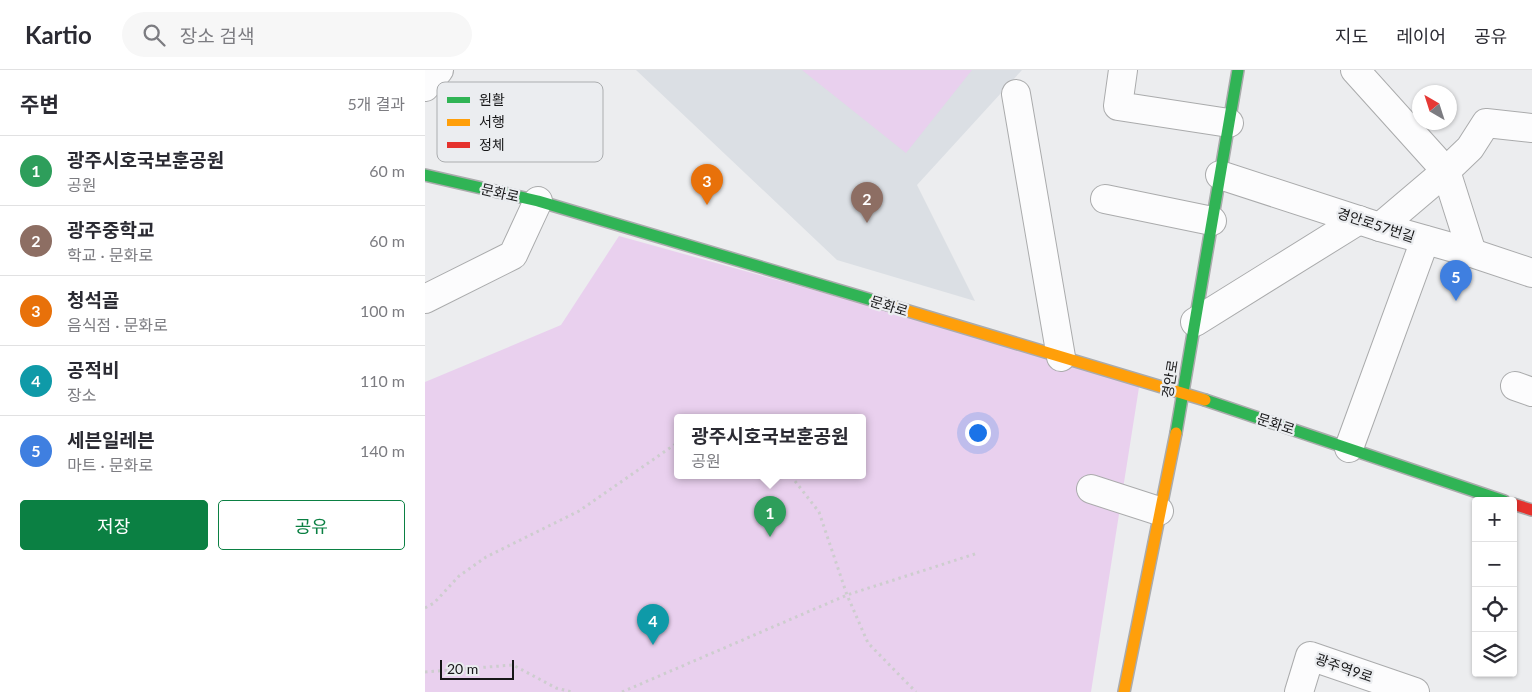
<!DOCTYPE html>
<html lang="ko">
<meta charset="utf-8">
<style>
:root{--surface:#fff;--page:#f7f7f7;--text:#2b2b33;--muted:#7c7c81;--line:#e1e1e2;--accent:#0b8043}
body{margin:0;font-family:Lato,"Noto Sans KR",sans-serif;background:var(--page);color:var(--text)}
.controls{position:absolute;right:15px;bottom:15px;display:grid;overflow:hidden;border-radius:5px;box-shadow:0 1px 4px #0004}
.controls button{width:45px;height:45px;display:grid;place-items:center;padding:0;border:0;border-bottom:1px solid var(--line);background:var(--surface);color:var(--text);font:25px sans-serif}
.compass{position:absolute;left:987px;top:15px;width:45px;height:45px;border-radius:50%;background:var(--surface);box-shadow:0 1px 4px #0004;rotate:321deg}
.scale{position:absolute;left:15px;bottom:12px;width:74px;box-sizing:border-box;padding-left:5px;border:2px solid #171718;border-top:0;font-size:14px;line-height:18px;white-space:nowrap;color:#171718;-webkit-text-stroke:4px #ebedf0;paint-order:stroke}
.you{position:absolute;left:552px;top:362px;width:18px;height:18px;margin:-12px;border:4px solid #fff;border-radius:50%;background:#1a73e8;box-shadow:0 0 0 8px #1a73e833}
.badge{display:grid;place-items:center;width:32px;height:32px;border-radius:50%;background:var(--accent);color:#fff;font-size:16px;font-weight:700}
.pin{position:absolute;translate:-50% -41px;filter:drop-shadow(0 1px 2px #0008)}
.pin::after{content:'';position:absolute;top:26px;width:18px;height:15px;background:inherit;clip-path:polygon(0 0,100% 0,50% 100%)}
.popup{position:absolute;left:249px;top:344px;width:192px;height:65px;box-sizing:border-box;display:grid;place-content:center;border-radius:5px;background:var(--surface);filter:drop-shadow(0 1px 4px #0005);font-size:16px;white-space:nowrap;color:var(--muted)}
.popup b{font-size:19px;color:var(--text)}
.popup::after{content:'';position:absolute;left:50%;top:100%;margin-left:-10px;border:10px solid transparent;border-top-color:var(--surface)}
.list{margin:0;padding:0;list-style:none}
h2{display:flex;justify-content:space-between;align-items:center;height:65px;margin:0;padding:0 20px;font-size:21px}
h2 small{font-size:16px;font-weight:400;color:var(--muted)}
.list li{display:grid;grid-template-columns:32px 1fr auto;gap:15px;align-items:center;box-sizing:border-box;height:70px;padding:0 20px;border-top:1px solid var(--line)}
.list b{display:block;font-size:19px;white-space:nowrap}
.list p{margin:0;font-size:16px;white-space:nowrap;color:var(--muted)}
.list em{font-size:16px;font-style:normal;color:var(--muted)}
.actions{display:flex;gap:10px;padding:15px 20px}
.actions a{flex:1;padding:11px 0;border:1px solid var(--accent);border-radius:5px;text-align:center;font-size:18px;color:var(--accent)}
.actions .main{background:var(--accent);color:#fff}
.icon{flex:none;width:28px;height:28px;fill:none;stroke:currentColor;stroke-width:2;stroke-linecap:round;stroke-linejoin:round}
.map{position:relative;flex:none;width:1107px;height:622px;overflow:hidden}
header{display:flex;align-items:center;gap:30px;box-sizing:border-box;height:70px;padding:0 25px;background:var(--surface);border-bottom:1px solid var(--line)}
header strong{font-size:24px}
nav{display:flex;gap:28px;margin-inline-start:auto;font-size:18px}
.search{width:350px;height:45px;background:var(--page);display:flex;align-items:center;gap:12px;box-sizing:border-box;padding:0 18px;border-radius:28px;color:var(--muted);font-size:19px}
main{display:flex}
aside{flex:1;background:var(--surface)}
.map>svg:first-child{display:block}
.built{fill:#dbdfe4}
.green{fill:#e9d0ee;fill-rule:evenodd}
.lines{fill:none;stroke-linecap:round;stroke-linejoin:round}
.street-casing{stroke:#aaabac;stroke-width:30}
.fast-casing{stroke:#aaabac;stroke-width:14}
.slow-casing{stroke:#aaabac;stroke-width:14}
.jam-casing{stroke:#aaabac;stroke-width:14}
.path{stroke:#cdcdce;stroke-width:3;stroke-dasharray:2.5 4;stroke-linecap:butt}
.street{stroke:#fcfcfd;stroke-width:28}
.fast{stroke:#30b455;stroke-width:11}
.slow{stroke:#ff9f0a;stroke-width:11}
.jam{stroke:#e5322d;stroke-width:11}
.labels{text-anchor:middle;stroke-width:4.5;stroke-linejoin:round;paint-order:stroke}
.street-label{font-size:14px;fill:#171718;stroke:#ebedf0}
.key{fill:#ebedf0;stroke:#abadaf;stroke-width:1}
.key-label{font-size:14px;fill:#171718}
</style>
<header>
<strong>Kartio</strong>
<div class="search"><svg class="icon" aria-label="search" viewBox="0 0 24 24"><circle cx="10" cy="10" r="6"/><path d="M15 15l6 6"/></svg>장소 검색</div>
<nav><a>지도</a><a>레이어</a><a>공유</a></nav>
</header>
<main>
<aside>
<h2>주변<small>5개 결과</small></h2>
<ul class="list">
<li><span class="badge" style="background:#2e9e5b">1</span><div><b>광주시호국보훈공원</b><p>공원</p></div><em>60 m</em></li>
<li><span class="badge" style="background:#8d6e63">2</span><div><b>광주중학교</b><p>학교 · 문화로</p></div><em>60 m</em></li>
<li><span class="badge" style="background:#e8710a">3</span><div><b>청석골</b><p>음식점 · 문화로</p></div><em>100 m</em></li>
<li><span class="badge" style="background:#0f9aa8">4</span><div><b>공적비</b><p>장소</p></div><em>110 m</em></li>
<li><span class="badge" style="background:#3f7fe0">5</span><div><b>세븐일레븐</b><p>마트 · 문화로</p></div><em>140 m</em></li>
</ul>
<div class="actions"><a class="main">저장</a><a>공유</a></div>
</aside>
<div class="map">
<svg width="1107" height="622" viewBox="0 0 1107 622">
<rect width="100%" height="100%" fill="#ecedef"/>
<path class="built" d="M211,0H597L492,115L550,231L412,190Z"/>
<g class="green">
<path d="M377,0H547L481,83Z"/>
<path d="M194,166L715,311L666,622H0V312L136,255ZM252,348H438V406H252Z"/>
</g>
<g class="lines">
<defs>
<g id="street">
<path d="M698,0L693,36L804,53"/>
<path d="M930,0L1021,101L1047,183"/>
<path d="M0,17L14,0"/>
<path d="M591,24L636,287"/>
<path d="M795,105L955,157L1047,183L1107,203"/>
<path d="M680,129L787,151"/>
<path d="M955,157L1021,101L1045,78L1061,53L1107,58"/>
<path d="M0,229L88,185L113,131"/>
<path d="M770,252L934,150"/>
<path d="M1090,316L1107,322"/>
<path d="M924,378L1000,170"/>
<path d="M666,419L734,441"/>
<path d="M874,622L885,586L990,622"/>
</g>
<g id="fast">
<path d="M0,105L113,131L450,231"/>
<path d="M780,330L1079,431"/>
<path d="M751,363L813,0"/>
</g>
<g id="slow">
<path d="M450,231L780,330"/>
<path d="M699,622L751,363"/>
</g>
<path id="jam" d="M1088,434L1107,440"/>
</defs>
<use href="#street" class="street-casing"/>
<use href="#fast" class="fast-casing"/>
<use href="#slow" class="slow-casing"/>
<use href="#jam" class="jam-casing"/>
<g class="path">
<path d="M366,406L394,442L422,525L443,573L491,622"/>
<path d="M0,538L9,533L34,506L61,487L154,441L252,373"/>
<path d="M0,602L88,595L131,618L147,622"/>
<path d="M197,622L422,525L553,483"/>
</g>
<use href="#street" class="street"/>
<use href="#fast" class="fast"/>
<use href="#slow" class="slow"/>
<use href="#jam" class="jam"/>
</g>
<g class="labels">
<g class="street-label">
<text transform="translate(75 123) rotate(13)" y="5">문화로</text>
<text transform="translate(951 155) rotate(18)" y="5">경안로57번길</text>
<text transform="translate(464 236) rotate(17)" y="5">문화로</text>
<text transform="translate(745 309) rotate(-81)" y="5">경안로</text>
<text transform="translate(851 354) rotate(18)" y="5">문화로</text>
<text transform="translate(919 598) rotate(19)" y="5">광주역9로</text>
</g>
</g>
<rect x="12" y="12" width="166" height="80" rx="8" class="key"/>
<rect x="22" y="27" width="23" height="6" fill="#30b455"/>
<rect x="22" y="49" width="23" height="7" fill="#ff9f0a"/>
<rect x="22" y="72" width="23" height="6" fill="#e5322d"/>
<g class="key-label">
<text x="54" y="35">원활</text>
<text x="54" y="57">서행</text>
<text x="54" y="80">정체</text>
</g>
</svg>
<div class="controls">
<button>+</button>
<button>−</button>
<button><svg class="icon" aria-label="locate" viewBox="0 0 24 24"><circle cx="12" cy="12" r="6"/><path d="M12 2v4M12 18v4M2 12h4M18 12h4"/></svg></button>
<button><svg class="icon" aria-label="layers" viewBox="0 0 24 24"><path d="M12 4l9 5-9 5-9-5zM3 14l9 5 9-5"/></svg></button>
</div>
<svg class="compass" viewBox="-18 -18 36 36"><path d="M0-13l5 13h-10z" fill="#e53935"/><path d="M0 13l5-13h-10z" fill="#7c7c81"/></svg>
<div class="scale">20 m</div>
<div class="you"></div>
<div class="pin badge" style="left:345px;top:467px;background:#2e9e5b">1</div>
<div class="popup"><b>광주시호국보훈공원</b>공원</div>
<div class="pin badge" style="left:442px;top:153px;background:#8d6e63">2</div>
<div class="pin badge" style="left:282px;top:135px;background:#e8710a">3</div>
<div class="pin badge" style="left:228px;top:575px;background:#0f9aa8">4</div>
<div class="pin badge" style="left:1031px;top:231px;background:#3f7fe0">5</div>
</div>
</main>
